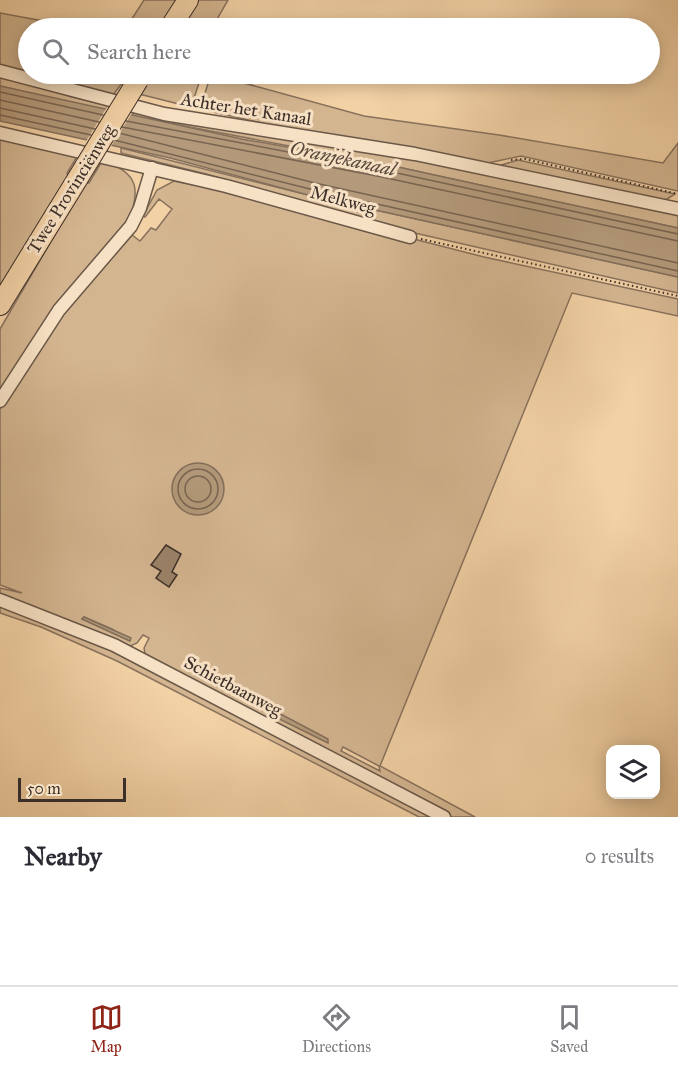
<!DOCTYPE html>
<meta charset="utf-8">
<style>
:root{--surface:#fff;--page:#f7f7f7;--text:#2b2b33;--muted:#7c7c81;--line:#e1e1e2;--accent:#8f2418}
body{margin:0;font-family:"IM FELL Great Primer",serif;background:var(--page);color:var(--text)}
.controls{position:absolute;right:18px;bottom:18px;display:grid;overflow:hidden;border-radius:12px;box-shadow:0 3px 15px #0003}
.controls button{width:54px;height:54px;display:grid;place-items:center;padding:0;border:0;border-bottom:2px solid var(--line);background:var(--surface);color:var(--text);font:30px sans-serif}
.scale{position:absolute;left:18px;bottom:15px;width:108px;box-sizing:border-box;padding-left:6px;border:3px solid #3c2f2a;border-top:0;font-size:16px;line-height:21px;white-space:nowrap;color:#3c2f2a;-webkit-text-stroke:4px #f7e1c4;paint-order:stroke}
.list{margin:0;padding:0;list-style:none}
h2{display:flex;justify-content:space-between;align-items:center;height:78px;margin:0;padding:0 24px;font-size:26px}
h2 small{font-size:20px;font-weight:400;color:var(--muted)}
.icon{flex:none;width:33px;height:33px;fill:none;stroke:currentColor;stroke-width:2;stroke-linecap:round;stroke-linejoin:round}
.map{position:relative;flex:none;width:678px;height:817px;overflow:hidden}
.search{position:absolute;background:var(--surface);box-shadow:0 3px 15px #0003;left:18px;right:18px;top:18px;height:66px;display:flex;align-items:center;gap:15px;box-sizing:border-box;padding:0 21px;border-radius:33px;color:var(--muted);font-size:22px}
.sheet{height:168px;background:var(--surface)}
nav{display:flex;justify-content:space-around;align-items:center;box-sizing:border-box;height:84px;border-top:2px solid var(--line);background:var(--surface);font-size:16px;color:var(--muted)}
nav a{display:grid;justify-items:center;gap:3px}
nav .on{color:var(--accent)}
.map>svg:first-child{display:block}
.green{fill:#d3b590;stroke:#88725d;stroke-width:1.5;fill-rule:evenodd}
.water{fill:#b49a7b;stroke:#846f5b;stroke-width:1.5}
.pier{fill:#f2d1a5}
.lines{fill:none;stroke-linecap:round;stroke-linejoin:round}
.shore{stroke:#786452;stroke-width:1.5}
.building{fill:#9b836a;stroke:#3c2f2a;stroke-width:1.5}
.street-casing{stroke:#6a5849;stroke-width:15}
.primary-casing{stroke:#3c2f2a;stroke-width:22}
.path{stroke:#3c2f2a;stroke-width:2;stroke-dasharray:1.5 3;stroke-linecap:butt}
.street{stroke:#f7e1c4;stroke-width:12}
.primary{stroke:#f2d1a5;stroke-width:20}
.primary-bridge-casing{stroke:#3c2f2a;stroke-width:22;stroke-linecap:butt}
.primary-bridge{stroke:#f2d1a5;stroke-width:20}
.labels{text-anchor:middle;stroke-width:6;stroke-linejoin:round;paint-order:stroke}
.street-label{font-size:18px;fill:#3c2f2a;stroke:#f7e1c4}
.water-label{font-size:20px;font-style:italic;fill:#5a4a3e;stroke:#f7e1c4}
</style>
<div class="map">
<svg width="678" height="817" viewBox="0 0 678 817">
<rect width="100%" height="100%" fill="#f2d1a5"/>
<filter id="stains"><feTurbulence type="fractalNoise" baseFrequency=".00333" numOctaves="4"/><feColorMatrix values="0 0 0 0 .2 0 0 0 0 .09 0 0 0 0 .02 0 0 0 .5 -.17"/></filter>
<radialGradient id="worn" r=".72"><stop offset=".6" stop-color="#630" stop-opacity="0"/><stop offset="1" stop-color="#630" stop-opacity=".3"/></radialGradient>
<g class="green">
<path d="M144,0H178L161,28H126Z"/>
<path d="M197,0H228L212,28H179Z"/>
<path d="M0,13L81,28H28V74H129L113,95L0,66Z"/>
<path d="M0,74L72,97L109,106L104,110L0,86Z"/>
<path d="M151,74H202L191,107L139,94Z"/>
<path d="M211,74L364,116L499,135L663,163L678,143V191L521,156L488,163L293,130L200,109Z"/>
<path d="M135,111L384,152L678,212V228L384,164L132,116Z"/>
<path d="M0,137L78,155L67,173L69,179L0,290Z"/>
<path d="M121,148L312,196L678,277V293L384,226L206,174L121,153Z"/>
<path d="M518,160L675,194L664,201L498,166Z"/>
<path d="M102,161C140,172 141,191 127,225L0,393V329L85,183H89Z"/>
<path d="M174,181L230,192L484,257L678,299V316L572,293L380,766L475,817H450L146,658L144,648L149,638L143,635L137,643L126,648L0,594V588L22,593L0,585V409L70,304L132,235L140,241L151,228L156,230L172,209L159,199L145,217L143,216L157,190ZM84,617L112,629L130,641L82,619ZM343,747L379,766L380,771L341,751Z"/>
<path d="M0,603L116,650L438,817H419L117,661L41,627L0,613Z"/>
</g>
<g class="water">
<path d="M0,86L242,139L384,164L678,228V277L312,196L170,158L0,121Z"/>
<circle cx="198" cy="489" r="26"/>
<path d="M84,617L131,638L130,641L82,619Z"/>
<path d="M196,669L254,700L253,703L198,677L193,673Z"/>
<path d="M269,708L328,739V743L267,713Z"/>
</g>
<path class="pier" d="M107,107L132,113L110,148L85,143Z"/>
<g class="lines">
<g class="shore">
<path d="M0,92L103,115"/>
<path d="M0,100L99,122"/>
<path d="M0,108L95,129"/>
<path d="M0,115L91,135"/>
<path d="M126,121L383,170L678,234"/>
<path d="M122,127L382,177L678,241"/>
<path d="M119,133L315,183L678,263"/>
<path d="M114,140L314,190L678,271"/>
<circle cx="198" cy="489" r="20"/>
<circle cx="198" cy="489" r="13"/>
</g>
</g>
<path class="building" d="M166,545L181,554L172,572L177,575L169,587L156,578L161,571L151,565Z"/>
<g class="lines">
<defs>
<g id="street">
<path d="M0,71L164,114L415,154L678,209"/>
<path d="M0,133L226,186L410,237"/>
<path d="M0,401L59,310L131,226L140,208L152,168"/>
<path d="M0,600L114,645L444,817"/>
</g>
<g id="primary">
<path d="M170,28L188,0"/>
<path d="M0,305L78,178"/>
</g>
</defs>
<use href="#street" class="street-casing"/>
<use href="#primary" class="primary-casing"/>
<g class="path">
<path d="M511,160L525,159L678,194"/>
<path d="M421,239L678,296"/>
</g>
<use href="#street" class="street"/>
<use href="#primary" class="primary"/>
<defs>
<path id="primary-bridge" d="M78,178L138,80"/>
</defs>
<use href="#primary-bridge" class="primary-bridge-casing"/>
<use href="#primary-bridge" class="primary-bridge"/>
</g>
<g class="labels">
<g class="street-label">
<text transform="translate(246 109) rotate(9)" y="6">Achter het Kanaal</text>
<text transform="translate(71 189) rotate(-58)" y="6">Twee Provinciënweg</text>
<text transform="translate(343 200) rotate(15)" y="6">Melkweg</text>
<text transform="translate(233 686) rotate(28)" y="6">Schietbaanweg</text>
</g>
<g class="water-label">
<text transform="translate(343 158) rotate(12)" y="7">Oranjekanaal</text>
</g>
</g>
<rect width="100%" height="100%" filter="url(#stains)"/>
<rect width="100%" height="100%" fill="url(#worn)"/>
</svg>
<div class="controls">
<button><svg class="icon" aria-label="layers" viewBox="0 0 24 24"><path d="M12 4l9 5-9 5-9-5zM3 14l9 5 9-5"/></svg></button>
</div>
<div class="scale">50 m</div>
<div class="search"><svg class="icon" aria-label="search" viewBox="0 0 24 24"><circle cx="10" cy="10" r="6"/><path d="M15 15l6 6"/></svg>Search here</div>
</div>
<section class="sheet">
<h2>Nearby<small>0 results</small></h2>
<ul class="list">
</ul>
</section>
<nav>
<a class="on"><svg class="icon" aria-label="map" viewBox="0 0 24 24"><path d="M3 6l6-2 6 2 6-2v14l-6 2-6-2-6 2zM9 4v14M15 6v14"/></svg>Map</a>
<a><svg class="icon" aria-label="directions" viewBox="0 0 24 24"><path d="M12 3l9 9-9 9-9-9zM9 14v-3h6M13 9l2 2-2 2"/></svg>Directions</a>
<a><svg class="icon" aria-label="saved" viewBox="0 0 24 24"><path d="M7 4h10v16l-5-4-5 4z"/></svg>Saved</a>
</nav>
